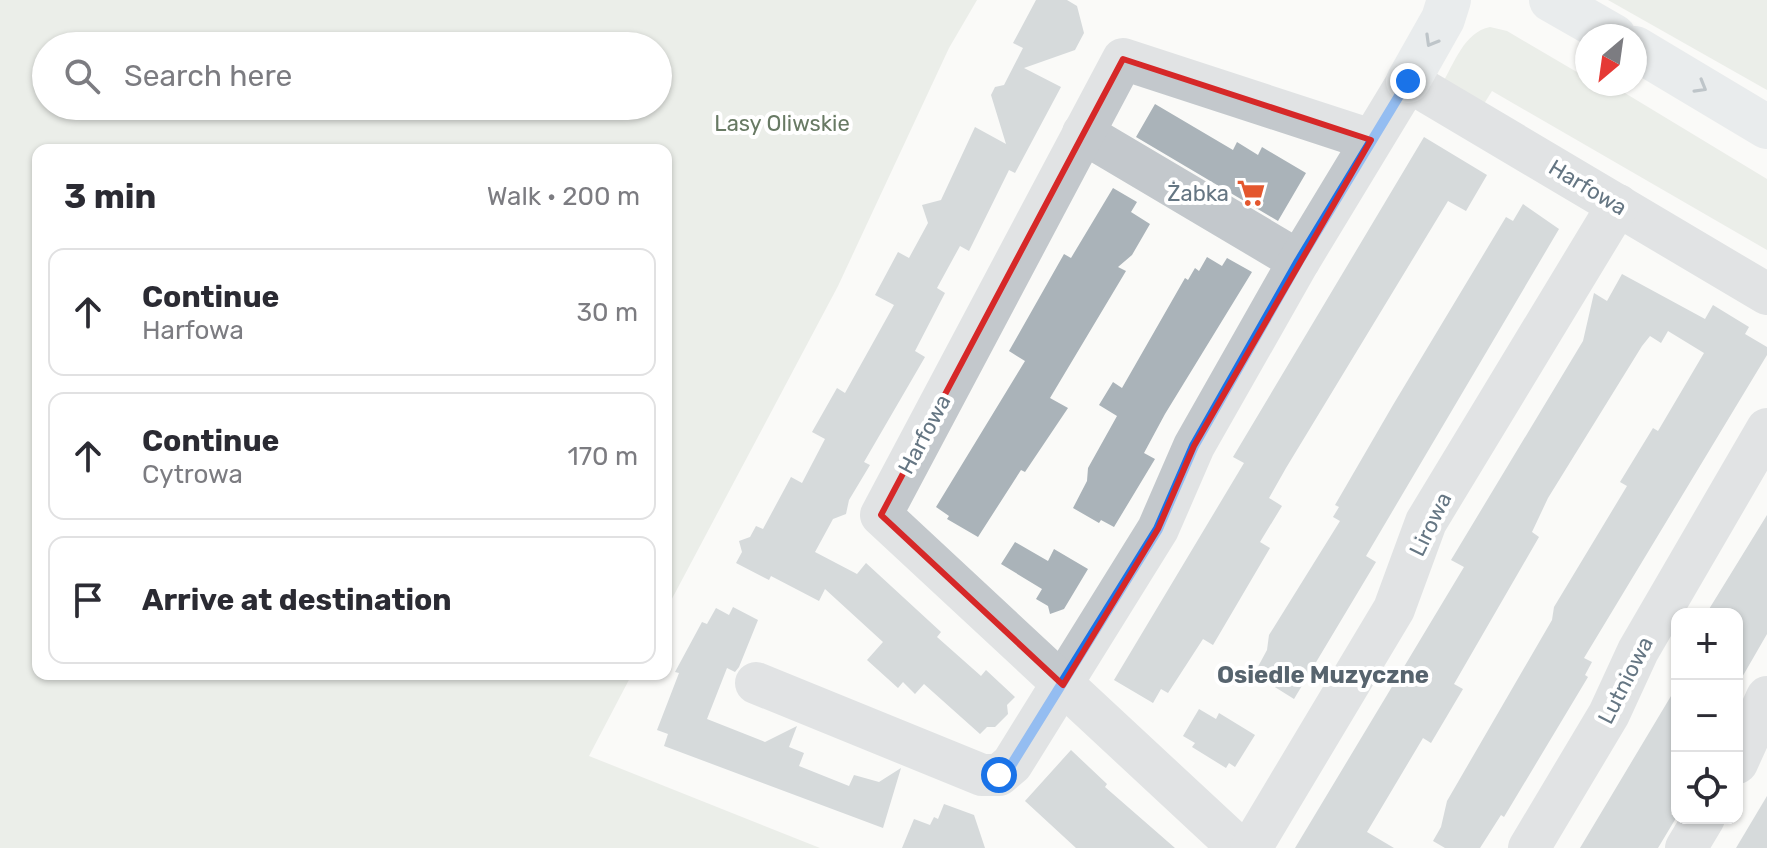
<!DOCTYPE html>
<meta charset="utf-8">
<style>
:root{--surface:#fff;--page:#f2f2f3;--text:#2b2b33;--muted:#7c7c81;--line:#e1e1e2}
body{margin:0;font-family:Rubik,sans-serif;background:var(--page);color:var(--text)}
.controls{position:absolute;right:24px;bottom:24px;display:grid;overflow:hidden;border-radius:16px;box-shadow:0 2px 6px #0004}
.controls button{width:72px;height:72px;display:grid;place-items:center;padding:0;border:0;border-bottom:2px solid var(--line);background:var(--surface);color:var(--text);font:40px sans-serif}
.compass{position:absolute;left:1575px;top:24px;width:72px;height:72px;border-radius:50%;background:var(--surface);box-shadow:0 2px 6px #0004;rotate:209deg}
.stop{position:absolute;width:24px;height:24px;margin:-18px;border:6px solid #1a73e8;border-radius:50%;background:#fff}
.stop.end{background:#1a73e8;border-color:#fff;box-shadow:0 2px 8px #0008}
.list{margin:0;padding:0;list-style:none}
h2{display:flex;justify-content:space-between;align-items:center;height:104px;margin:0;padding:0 32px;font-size:34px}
h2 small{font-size:26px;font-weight:400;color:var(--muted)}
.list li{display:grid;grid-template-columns:52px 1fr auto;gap:24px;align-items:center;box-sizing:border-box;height:128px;margin:0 16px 16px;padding:0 16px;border:2px solid var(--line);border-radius:16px}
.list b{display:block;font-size:30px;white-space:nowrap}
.list p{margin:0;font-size:26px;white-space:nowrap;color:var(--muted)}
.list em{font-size:26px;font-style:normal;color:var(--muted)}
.icon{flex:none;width:44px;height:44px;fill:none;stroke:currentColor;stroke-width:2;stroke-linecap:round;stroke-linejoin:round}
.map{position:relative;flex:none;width:1767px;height:848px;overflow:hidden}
.search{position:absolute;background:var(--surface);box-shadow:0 2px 6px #0004;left:32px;top:32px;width:640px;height:88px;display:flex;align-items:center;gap:20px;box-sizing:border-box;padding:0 28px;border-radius:44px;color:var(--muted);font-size:30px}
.panel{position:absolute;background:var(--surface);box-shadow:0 2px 6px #0004;left:32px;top:144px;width:640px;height:536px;border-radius:16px}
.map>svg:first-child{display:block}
.green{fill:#dadfd7;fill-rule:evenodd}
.building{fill:#aab3b9}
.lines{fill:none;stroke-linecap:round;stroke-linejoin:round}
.minor{stroke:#c3c8cc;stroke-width:42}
.major{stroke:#d6dbdf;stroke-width:44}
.oneway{stroke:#768591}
.route{stroke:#1a73e8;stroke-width:10}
.marked{fill:none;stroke:#d62828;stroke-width:6;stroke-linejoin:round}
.labels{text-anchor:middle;stroke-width:8;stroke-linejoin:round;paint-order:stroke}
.park-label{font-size:22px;fill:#687a64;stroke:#fff}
.street-label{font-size:22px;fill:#657683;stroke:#fff}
.poi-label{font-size:22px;fill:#657683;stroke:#fff;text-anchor:end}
.neighbourhood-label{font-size:24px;font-weight:bold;fill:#57646e;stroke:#fff}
</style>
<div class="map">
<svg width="1767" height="848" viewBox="0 0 1767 848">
<rect width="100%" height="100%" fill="#fafaf8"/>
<g class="green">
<path d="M0,0H977L949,48L838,286L666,610V150H38V674H632L589,756L820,848H0ZM658,46V106H46V46Z"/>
<path d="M1608,0H1767V90Z"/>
<path d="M1490,27L1507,31L1587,78V84H1610L1767,179V250L1492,91L1482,107L1442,84C1454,64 1464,32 1490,27Z"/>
</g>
<g class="building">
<path d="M1036,0H1067L1077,6L1084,33L1075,50L1024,68L1061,87L1015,173L1009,170L969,251L960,246L937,288L945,293L915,351L925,357L864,462L870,465L849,500L846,514L833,519L815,552L857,574L866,563L941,632L937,637L981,676L986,670L1015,697L1007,705L1008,714L995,727H987L980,734L924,684L915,694L903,682L898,688L867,660L883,642L825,589L819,601L771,576L769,580L736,563L742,552L739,541L750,537L756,526L763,529L791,477L802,483L825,439L812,432L837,388L845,393L894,305L875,295L898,252L909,258L928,223L922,205L941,200L975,127L1006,144L991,95L995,87L1004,85L1023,48L1013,43Z"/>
<path d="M1155,104L1233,150L1237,142L1258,155L1262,147L1306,173L1278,221L1136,137Z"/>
<path d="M1424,137L1487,175L1466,211L1448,201L1286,468L1269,498L1282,506L1260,542L1270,548L1213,645L1203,639L1168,693L1161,689L1153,703L1114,680L1244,463L1233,457Z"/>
<path d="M1113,188L1137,202L1131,212L1150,224L1132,255L1118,267L1126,271L1050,398L1068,408L1025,472L1021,470L978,537L947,519L949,516L936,507L1025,361L1009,351L1064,254L1071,258Z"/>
<path d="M1523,204L1559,229L1366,556L1376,562L1294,699L1254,674L1267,650L1269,635L1340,521L1333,517L1339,507L1335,505L1393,405L1506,217L1513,221Z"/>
<path d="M1207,257L1222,266L1227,258L1252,272L1165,414L1144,453L1155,459L1114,527L1101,520L1099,523L1073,508L1087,481L1088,468L1117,416L1099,405L1113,382L1122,388L1185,278L1188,280L1195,268L1199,271Z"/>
<path d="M1622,274L1705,319L1713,305L1749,327L1745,334L1767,347V355L1584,658L1592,662L1585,675L1588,677L1504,817L1501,815L1480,848H1445L1433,841L1441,827L1447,801L1552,620L1554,607L1627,486L1620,482L1653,428L1658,431L1704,353L1668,331L1661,343L1650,336L1642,346L1548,498L1532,532L1539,537L1454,684L1463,689L1431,743L1423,738L1367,832L1394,848H1295L1464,567L1451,560L1583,341L1594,293L1607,301Z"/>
<path d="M1767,515V634L1737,686V614H1706Z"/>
<path d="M1015,542L1048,561L1054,549L1088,569L1064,609L1050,614L1048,606L1036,599L1042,589L1001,564Z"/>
<path d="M733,607L758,620L739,667L735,672L727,668L707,719L765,742L797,726L789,747L804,753L799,766L849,786L854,775L879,782L901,768L883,828L664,746L668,734L657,730L679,673L675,672L702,622L707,624L716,608L729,615Z"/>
<path d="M1677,686V804L1671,814L1676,818L1658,848H1580Z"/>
<path d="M1199,709L1216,719L1219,713L1255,735L1235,767L1229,763L1226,768L1192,747L1195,743L1183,736Z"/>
<path d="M1071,750L1107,784L1105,787L1175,848H1076L1025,801Z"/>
<path d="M1767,796V848H1736Z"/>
<path d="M944,804L974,815L985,848H902L914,819L930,825L934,817L938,819Z"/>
</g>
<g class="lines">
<g class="minor">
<path d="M1083,133L1299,261"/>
<path d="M756,683L982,775H999L1012,764L1158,529L1194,446L1299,261L1408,81L1767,294"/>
<path d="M1737,763L1767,697"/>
<path d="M1239,848L881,515L1123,59L1371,140"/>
<path d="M1251,848L1394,609L1426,522L1618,205"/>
<path d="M1529,848L1609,714L1638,651L1767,429"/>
<path d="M1686,848L1704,818"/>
</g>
<g class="major">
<path d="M1551,0L1614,36"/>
<path d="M1635,48L1767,127"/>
<path d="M1408,81L1443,19L1449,0"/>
</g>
</g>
<defs><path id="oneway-chevron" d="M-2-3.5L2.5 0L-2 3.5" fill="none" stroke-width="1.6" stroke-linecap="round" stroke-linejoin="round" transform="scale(2)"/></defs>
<g class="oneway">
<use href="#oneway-chevron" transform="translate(1431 41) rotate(120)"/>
<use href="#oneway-chevron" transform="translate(1701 87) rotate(30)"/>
</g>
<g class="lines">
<path class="route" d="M999,775L1012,764L1158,529L1194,446L1299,261L1408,81"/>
</g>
<path d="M0 0H1767V848H0ZM1123,59L1371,140L1194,446L1158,529L1063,685L881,515Z" fill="#fafaf8" fill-opacity=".55" fill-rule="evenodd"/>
<path class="marked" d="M1123,59L1371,140L1194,446L1158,529L1063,685L881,515Z"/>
<defs>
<symbol id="supermarket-bare" viewBox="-9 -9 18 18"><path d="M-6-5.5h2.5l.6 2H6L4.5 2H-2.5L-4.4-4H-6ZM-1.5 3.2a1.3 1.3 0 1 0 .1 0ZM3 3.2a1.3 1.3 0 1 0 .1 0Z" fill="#e4572e" stroke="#fff" stroke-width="2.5" paint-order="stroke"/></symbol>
</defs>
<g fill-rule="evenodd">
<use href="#supermarket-bare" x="1231" y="173" width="40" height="40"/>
</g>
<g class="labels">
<g class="park-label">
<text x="782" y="131">Lasy Oliwskie</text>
</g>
<g class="street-label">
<text transform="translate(1588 187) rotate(31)" y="8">Harfowa</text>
<text transform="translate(924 434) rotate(-62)" y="8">Harfowa</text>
<text transform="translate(1430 524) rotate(-64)" y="8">Lirowa</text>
<text transform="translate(1625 680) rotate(-63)" y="8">Lutniowa</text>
</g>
<g class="poi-label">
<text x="1229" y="201">Żabka</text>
</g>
<g class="neighbourhood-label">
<text x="1323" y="683">Osiedle Muzyczne</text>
</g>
</g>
</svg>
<div class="controls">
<button>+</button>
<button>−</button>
<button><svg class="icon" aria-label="locate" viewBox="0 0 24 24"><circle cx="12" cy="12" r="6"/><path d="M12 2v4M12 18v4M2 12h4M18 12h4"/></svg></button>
</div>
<svg class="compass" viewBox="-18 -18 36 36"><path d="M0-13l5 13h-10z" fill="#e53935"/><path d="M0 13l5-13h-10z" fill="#7c7c81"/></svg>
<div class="stop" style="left:999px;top:775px"></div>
<div class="stop end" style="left:1408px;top:81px"></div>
<div class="search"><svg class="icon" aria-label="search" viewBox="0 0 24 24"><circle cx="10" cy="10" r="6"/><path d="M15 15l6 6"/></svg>Search here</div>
<section class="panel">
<h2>3 min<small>Walk · 200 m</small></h2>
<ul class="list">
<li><svg class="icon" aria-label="ahead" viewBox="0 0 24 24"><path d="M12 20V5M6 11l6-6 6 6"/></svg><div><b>Continue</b><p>Harfowa</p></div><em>30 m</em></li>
<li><svg class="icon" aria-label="ahead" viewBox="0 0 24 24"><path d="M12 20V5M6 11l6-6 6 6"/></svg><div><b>Continue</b><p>Cytrowa</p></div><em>170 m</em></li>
<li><svg class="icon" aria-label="arrive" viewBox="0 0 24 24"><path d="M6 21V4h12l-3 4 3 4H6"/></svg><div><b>Arrive at destination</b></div></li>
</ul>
</section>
</div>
